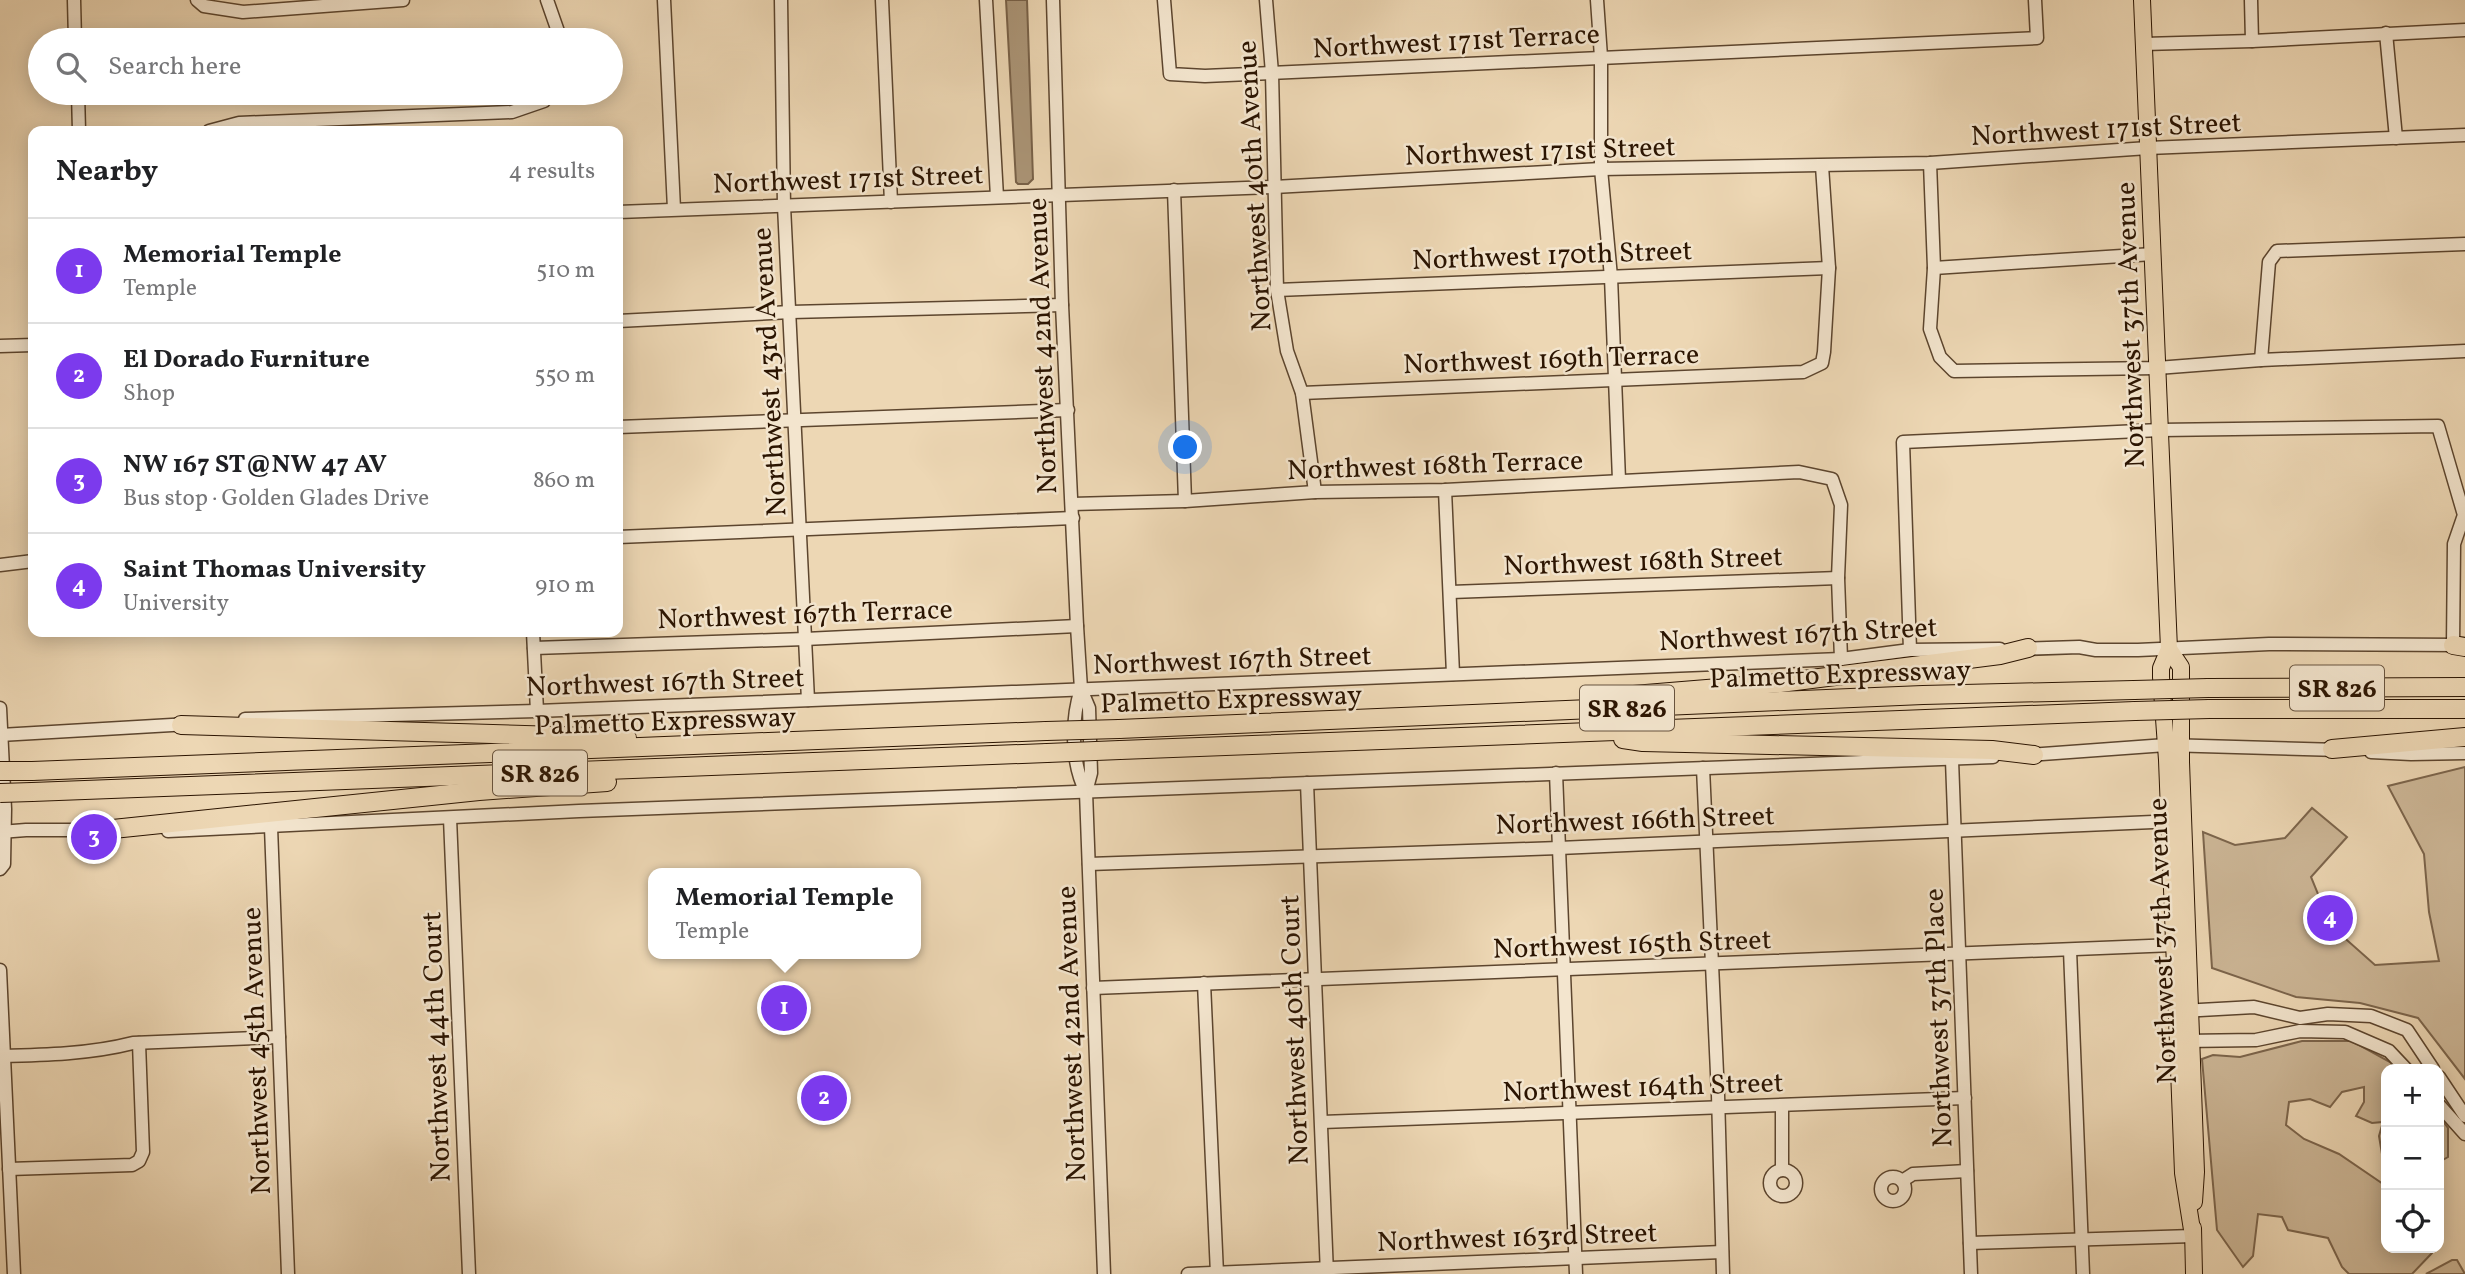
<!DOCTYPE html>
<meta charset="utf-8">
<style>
:root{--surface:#fff;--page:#f2f2f2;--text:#202124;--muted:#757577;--line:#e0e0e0;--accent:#7c3aed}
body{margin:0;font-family:Vollkorn,serif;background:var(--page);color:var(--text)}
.controls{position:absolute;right:21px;bottom:21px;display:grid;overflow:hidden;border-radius:14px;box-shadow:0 4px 18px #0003}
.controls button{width:63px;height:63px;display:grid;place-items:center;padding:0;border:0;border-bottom:2px solid var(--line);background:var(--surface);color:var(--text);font:35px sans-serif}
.you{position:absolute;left:1186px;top:448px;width:24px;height:24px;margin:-18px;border:5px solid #fff;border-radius:50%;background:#1a73e8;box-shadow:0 0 0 10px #1a73e833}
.badge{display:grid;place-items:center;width:46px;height:46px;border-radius:50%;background:var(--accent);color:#fff;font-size:23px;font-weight:700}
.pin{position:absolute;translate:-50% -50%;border:4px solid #fff;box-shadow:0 2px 7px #0006}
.popup{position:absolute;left:648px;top:868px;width:273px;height:91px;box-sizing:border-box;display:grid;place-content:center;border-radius:14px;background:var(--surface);filter:drop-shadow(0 2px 5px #0005);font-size:23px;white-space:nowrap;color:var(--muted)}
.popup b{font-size:26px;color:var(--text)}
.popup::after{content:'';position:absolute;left:50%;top:100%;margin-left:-14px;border:14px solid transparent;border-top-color:var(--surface)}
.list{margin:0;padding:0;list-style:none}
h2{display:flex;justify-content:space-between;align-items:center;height:91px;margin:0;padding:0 28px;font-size:30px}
h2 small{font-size:23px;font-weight:400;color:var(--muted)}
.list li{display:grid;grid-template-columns:46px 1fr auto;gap:21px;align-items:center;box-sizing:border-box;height:105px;padding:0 28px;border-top:2px solid var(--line)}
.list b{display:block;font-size:26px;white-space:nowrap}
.list p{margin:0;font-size:23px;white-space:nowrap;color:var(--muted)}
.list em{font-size:23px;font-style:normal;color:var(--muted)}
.icon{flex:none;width:38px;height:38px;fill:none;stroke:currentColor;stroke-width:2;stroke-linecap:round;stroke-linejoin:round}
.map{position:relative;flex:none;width:2465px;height:1274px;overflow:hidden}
.search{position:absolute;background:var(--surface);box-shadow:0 4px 18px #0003;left:28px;top:28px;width:595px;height:77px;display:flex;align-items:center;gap:18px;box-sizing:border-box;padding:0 24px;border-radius:38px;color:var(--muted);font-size:26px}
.panel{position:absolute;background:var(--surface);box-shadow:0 4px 18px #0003;left:28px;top:126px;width:595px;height:511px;border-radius:14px}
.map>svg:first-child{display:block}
.green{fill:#ccb696;stroke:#7c654c;stroke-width:2}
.water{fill:#ab9577;stroke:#786148;stroke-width:2}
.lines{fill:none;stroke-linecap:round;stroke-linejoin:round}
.minor-casing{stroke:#5c452e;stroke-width:15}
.major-casing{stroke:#2b1401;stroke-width:18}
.highway-casing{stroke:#2b1401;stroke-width:20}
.minor{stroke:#f3e5ce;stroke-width:12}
.major{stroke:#edd7b4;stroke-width:16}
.highway{stroke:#edd7b4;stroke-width:18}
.highway-bridge-casing{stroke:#2b1401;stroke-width:20;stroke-linecap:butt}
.highway-bridge{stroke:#edd7b4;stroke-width:18}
.labels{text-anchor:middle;stroke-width:5;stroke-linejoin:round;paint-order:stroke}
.shield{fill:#f3e5ce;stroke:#67533e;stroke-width:2}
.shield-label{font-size:26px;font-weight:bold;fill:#2b1401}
.street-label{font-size:28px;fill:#2b1401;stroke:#f3e5ce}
</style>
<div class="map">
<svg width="2465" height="1274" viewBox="0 0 2465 1274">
<rect width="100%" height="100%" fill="#edd7b4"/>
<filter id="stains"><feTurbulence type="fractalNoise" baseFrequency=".00286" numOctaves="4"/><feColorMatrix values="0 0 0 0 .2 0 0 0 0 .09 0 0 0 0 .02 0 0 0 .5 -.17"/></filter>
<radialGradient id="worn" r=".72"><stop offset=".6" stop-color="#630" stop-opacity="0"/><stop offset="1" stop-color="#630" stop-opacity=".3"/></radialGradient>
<g class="green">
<path d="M2465,767V1079L2418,1018L2360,1003L2296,997L2212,968L2203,832L2235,845L2285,838L2312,808L2347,837L2311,877L2331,926L2375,965L2439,961L2429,912L2424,854L2388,786Z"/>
<path d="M2302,1041H2352L2390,1062L2397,1069H2386V1156L2382,1154L2379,1136L2383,1122L2372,1123L2356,1116L2364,1102V1087L2342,1092L2330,1107L2310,1099L2289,1102L2286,1125L2304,1139L2339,1154L2386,1186V1248H2432V1253L2412,1274H2349L2342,1267L2328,1238L2288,1230L2282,1217L2258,1214L2253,1256L2243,1267L2217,1230L2202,1059L2213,1055L2240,1057Z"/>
<path d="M2439,1116L2448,1128V1157L2439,1162Z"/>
<path d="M2452,1260H2457L2465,1274H2426Z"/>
</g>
<path class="water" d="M1006,0H1027L1033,179L1028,184H1018L1016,182Z"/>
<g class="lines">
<defs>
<g id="minor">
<path d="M74,0L75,40"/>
<path d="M197,0L204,6L243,12L403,0"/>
<path d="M547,0L561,40"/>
<path d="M664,0L674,209"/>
<path d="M781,0L784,206L808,700"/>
<path d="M882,0L891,202"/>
<path d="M986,0L997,197"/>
<path d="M1053,0L1062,305L1077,626L1081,689L1089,708L1091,773L1086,792L1104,1274"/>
<path d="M1164,0L1170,74L1205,76L2037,38L2035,0"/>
<path d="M1266,0L1272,73L1277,290L1287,351L1302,393L1315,492"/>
<path d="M1597,0L1601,57V169L1611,277L1619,480"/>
<path d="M2251,0L2252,41"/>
<path d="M2386,33L2396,138"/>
<path d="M2144,44L2252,41L2465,30"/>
<path d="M78,93L79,131"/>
<path d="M209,131L239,123L512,112L544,101L549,93"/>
<path d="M1930,163L1934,268L1930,329L1940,357L1954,371L2157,368L2261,360L2465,351"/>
<path d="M1174,190L1185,501"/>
<path d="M618,212L1274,187L1601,169L1930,163L2148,148L2465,135"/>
<path d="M1934,268L2153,254"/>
<path d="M1277,290L1829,268"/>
<path d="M618,321L791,312L1062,305"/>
<path d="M0,346L33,345"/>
<path d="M2261,360L2269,262L2277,251L2465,244"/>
<path d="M1302,393L1803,372L1822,363L1824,352L1829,268L1822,166"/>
<path d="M618,427L1068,410"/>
<path d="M1445,490L1453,674"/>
<path d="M1072,504L1185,501L1315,492L1445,490L1799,472L1832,479L1841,505L1838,578L1841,659"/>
<path d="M618,537L1073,518"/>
<path d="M0,565L33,561"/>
<path d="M1451,592L1838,578"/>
<path d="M533,632L537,711"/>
<path d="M534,648L805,639L1077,626"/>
<path d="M2021,649L2079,647L2096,650H2138L2269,644L2461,645"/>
<path d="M1910,650L1903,442L2160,430L2438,426L2464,515L2454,544L2453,645"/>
<path d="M1081,689C1071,720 1071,763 1086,792"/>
<path d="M0,708L5,809L4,864L0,869"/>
<path d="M245,719L537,711L1841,659L1910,650L2000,649"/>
<path d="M0,735L189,724"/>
<path d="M2371,752L2411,754L2465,753"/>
<path d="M2029,755L2166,745L2339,750"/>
<path d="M1952,760L1971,1274"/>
<path d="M1703,768L1718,1095L1723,1274"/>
<path d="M1556,773L1576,1274"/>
<path d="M1307,783L1327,1274"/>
<path d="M450,818L469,1274"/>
<path d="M271,827L288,1274"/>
<path d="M168,831L579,811L1993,757"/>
<path d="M0,832L26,830H119"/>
<path d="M1089,864L1559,848L2176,821"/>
<path d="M2070,950L2083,1274"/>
<path d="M0,970L14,1274"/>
<path d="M1204,983L1217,1274"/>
<path d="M1093,988L2174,945"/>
<path d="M2182,1011L2254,1007L2300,1018L2328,1014L2371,1016L2407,1030L2433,1069"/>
<path d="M2185,1041L2256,1040L2300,1031L2345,1032L2389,1051L2406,1069"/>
<path d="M0,1056C44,1055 90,1054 133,1043L279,1037"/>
<path d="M2439,1077L2465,1116"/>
<path d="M2439,1105L2465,1134"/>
<path d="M1782,1106V1170"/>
<path d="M1322,1122L1965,1098"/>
<path d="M9,1169L132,1165L139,1161L143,1152L139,1043"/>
<circle cx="1783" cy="1183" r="13"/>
<circle cx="1893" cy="1189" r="12"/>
<path d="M1902,1181L1913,1174L1967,1171"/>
<path d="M1970,1243L2193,1236"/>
<path d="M1188,1274L1722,1252"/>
</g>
<g id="major">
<path d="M2142,0L2169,649L2161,668V677L2167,760L2183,1173L2193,1236"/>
<path d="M2169,649L2181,667V762L2196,1172L2194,1202"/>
<path d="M2193,1228L2194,1274"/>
</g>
<g id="highway">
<path d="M2453,645L2465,647"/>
<path d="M2208,688L2465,687"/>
<path d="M1597,698L1780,683L2000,655L2028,648"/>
<path d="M2209,709H2465"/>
<path d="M181,725L627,738"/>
<path d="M1119,729L1923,695L2134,690"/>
<path d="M1623,739L1643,742L1992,750L2034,755"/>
<path d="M2332,749L2465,737"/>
<path d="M1120,750L2135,711"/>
<path d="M32,771L1046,731"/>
<path d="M32,792L1047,753"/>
<path d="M113,829L479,791L607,782"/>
</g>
</defs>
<use href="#minor" class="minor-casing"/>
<use href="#major" class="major-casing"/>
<use href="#highway" class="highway-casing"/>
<use href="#minor" class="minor"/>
<use href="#major" class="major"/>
<use href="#highway" class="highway"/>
<defs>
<g id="highway-bridge">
<path d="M2134,690L2208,688"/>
<path d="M2135,711L2209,709"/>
<path d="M1046,731L1119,729"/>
<path d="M1047,753L1120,750"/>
<path d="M0,771H32"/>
<path d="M0,793L32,792"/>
</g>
</defs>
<use href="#highway-bridge" class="highway-bridge-casing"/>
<use href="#highway-bridge" class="highway-bridge"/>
</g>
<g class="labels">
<g class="shield">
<rect x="2290" y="665.5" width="94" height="45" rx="5"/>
<rect x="1580" y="685.5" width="94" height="45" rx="5"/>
<rect x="493" y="750.5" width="94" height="45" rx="5"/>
</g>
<g class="shield-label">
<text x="2337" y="697">SR 826</text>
<text x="1627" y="717">SR 826</text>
<text x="540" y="782">SR 826</text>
</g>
<g class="street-label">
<text transform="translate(1456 40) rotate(-3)" y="10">Northwest 171st Terrace</text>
<text transform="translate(2106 128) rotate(-3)" y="10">Northwest 171st Street</text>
<text transform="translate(1540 150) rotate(-2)" y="10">Northwest 171st Street</text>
<text transform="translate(848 178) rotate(-2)" y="10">Northwest 171st Street</text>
<text transform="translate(1253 186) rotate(-93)" y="10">Northwest 40th Avenue</text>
<text transform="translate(1552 254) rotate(-2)" y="10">Northwest 170th Street</text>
<text transform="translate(2129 325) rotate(-92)" y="10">Northwest 37th Avenue</text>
<text transform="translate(1041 346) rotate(-92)" y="10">Northwest 42nd Avenue</text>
<text transform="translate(1551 358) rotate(-2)" y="10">Northwest 169th Terrace</text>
<text transform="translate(768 372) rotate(-93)" y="10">Northwest 43rd Avenue</text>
<text transform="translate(1435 464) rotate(-2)" y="10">Northwest 168th Terrace</text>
<text transform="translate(1643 560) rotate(-2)" y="10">Northwest 168th Street</text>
<text transform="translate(805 613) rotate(-2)" y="10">Northwest 167th Terrace</text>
<text transform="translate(1798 633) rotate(-3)" y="10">Northwest 167th Street</text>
<text transform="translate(1232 659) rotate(-2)" y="10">Northwest 167th Street</text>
<text transform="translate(1840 673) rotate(-2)" y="10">Palmetto Expressway</text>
<text transform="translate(665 681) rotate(-2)" y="10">Northwest 167th Street</text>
<text transform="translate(1231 698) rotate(-2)" y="10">Palmetto Expressway</text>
<text transform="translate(665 720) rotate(-2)" y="10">Palmetto Expressway</text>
<text transform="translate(1635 819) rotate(-2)" y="10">Northwest 166th Street</text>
<text transform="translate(2161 941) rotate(-92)" y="10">Northwest 37th Avenue</text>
<text transform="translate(1632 943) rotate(-2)" y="10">Northwest 165th Street</text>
<text transform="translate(1937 1018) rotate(-92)" y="10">Northwest 37th Place</text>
<text transform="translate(1293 1030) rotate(-92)" y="10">Northwest 40th Court</text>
<text transform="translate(1070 1034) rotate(-92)" y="10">Northwest 42nd Avenue</text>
<text transform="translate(435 1047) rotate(-92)" y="10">Northwest 44th Court</text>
<text transform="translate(255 1051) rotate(-92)" y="10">Northwest 45th Avenue</text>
<text transform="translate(1643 1086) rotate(-2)" y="10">Northwest 164th Street</text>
<text transform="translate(1517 1236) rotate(-2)" y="10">Northwest 163rd Street</text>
</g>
</g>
<rect width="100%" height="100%" filter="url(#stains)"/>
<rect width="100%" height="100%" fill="url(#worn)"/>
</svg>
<div class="controls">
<button>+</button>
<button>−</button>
<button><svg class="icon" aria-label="locate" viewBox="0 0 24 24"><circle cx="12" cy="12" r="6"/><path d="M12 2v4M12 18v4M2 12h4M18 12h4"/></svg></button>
</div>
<div class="you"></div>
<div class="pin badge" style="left:784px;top:1008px">1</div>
<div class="popup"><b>Memorial Temple</b>Temple</div>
<div class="pin badge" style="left:824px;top:1098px">2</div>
<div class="pin badge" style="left:94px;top:837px">3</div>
<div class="pin badge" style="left:2330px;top:918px">4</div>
<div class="search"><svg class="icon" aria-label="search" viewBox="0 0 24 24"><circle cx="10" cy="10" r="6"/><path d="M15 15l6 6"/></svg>Search here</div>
<section class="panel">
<h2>Nearby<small>4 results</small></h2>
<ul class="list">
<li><span class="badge">1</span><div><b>Memorial Temple</b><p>Temple</p></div><em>510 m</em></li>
<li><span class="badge">2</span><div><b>El Dorado Furniture</b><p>Shop</p></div><em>550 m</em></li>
<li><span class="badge">3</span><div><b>NW 167 ST@NW 47 AV</b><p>Bus stop · Golden Glades Drive</p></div><em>860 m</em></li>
<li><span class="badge">4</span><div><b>Saint Thomas University</b><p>University</p></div><em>910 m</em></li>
</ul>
</section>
</div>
